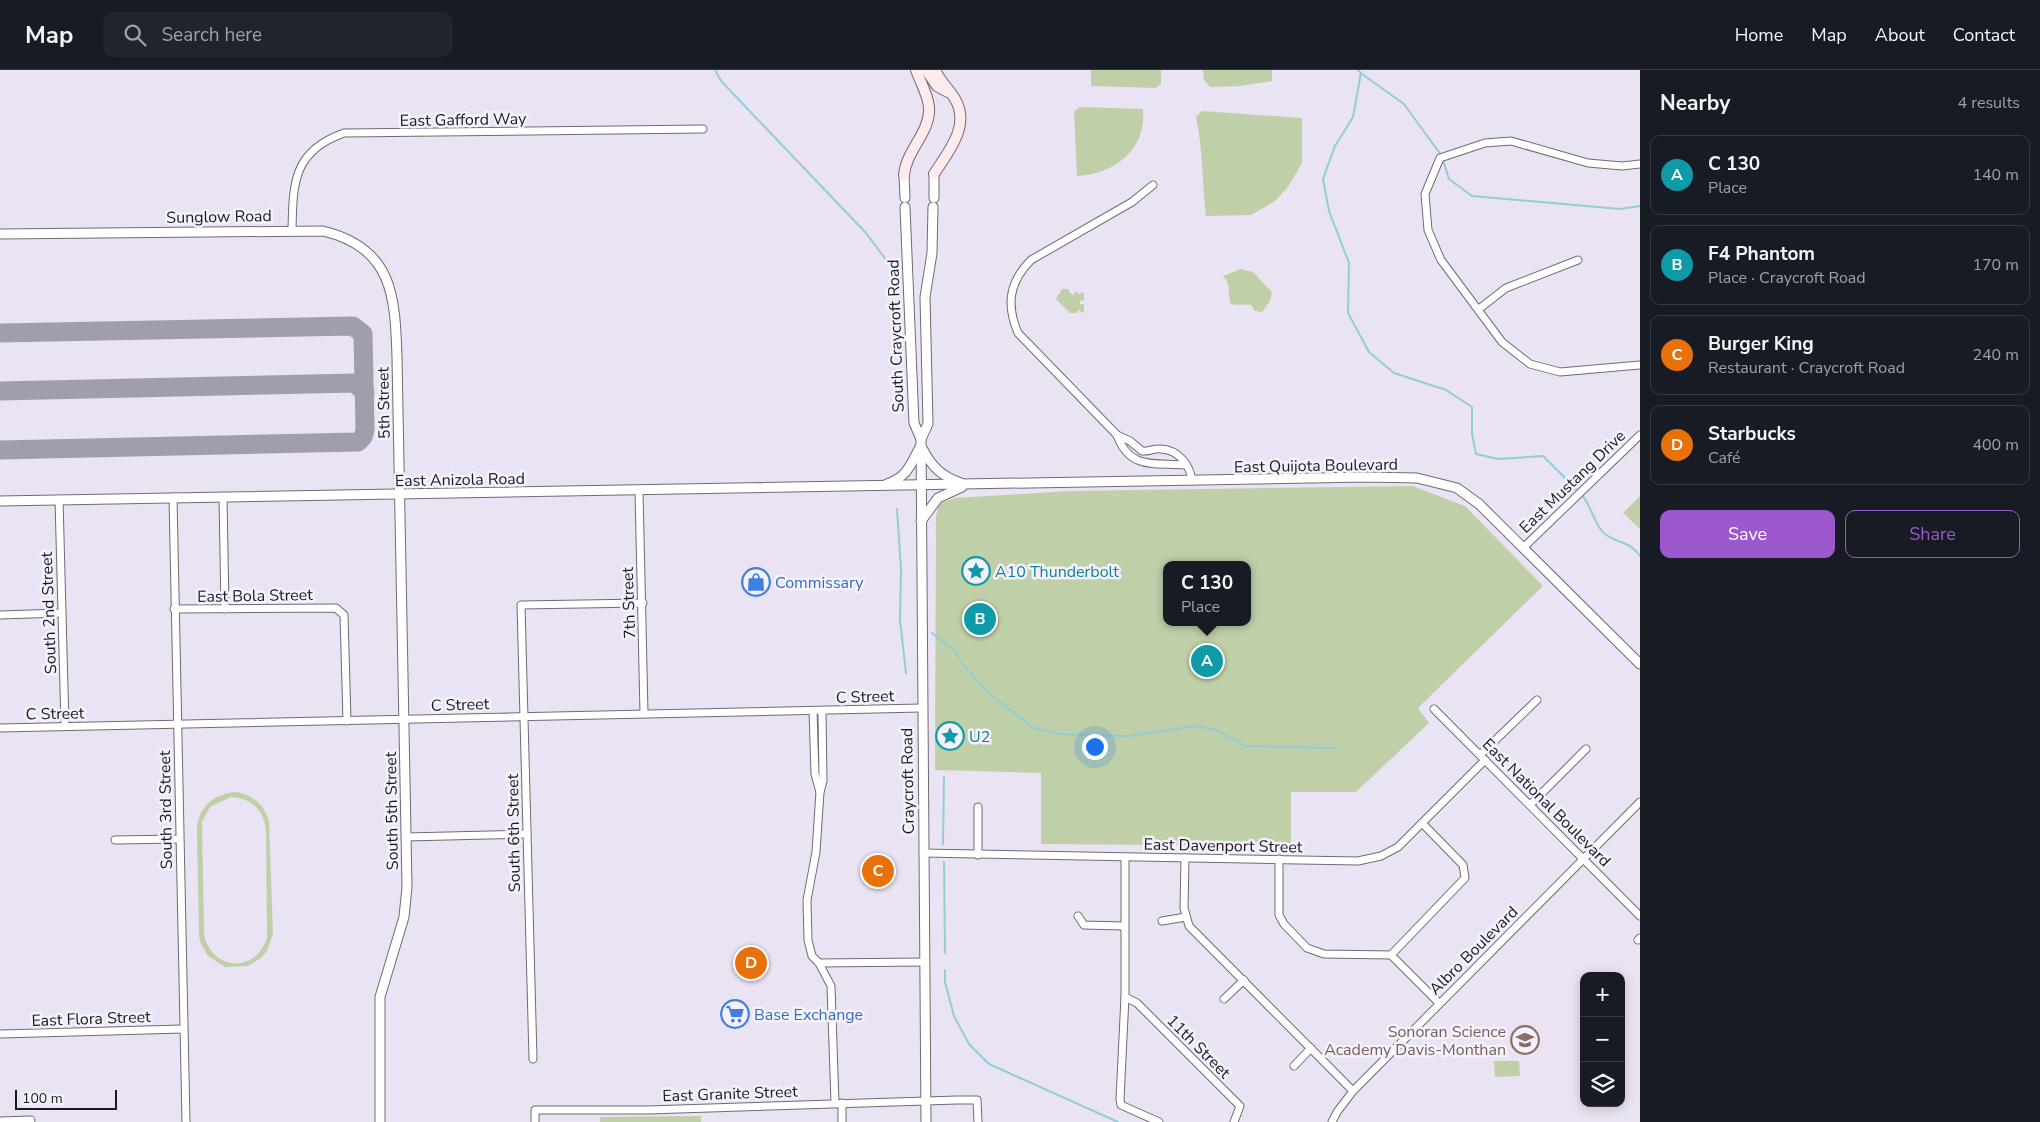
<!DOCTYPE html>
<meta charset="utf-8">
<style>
:root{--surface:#171b24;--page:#20242c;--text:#f1f3f6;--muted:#9ea1a6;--line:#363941;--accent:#9c58cc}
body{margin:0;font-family:"Nunito Sans",sans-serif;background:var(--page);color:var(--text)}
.controls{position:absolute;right:15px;bottom:15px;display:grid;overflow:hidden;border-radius:10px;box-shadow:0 2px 12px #0003}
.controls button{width:45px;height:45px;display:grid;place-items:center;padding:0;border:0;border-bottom:1px solid var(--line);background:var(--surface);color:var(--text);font:25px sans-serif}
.scale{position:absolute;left:15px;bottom:12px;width:102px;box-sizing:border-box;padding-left:5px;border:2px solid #1b191f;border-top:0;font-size:14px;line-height:18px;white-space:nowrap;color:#1b191f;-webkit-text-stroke:4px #f6f1fe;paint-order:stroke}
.you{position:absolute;left:1094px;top:676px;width:18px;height:18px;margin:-12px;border:4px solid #fff;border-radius:50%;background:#1a73e8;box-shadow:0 0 0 8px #1a73e833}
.badge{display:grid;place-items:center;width:32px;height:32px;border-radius:50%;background:var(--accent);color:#fff;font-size:16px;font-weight:700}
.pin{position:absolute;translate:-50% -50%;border:2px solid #fff;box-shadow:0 1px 5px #0006}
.popup{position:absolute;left:1163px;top:491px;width:88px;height:65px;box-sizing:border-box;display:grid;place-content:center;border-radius:10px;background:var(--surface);filter:drop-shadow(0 1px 4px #0005);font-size:16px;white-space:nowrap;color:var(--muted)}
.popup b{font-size:19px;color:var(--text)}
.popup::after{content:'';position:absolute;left:50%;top:100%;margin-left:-10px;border:10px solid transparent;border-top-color:var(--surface)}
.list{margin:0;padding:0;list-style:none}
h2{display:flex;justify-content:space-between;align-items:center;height:65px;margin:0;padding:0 20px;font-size:21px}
h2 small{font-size:16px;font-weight:400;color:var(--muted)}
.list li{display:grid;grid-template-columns:32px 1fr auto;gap:15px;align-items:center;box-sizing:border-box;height:80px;margin:0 10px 10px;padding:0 10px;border:1px solid var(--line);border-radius:10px}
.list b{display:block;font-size:19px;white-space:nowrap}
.list p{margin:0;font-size:16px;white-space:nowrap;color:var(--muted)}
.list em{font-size:16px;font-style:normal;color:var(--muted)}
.actions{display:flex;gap:10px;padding:15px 20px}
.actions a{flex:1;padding:11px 0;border:1px solid var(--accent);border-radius:10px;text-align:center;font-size:18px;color:var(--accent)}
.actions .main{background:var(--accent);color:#fff}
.icon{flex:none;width:28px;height:28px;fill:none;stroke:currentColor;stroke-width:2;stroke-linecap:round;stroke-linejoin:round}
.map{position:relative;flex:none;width:1640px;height:1052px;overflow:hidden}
header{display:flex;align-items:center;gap:30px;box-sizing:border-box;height:70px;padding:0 25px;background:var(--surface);border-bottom:1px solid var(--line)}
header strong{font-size:24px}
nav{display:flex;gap:28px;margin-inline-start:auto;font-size:18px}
.search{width:350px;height:45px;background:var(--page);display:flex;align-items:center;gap:12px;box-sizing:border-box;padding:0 18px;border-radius:10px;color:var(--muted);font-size:19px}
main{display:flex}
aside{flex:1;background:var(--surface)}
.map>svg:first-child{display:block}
.green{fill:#bfd0a9;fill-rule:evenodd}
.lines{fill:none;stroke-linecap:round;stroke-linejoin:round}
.stream{stroke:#92cdd8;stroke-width:2}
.taxiway{stroke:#a29daa;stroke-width:19}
.minor-casing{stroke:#706a78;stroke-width:9}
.tertiary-casing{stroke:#706a78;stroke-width:11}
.secondary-casing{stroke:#706a78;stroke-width:12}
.minor{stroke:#fff;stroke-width:7}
.tertiary{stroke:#fff;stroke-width:9}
.secondary{stroke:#fdeceb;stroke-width:10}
.labels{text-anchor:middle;stroke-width:5;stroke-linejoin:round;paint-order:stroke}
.street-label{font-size:16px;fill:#1b191f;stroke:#f6f1fe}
.culture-label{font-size:16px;fill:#0d838f;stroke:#f6f1fe;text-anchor:start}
.shop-label{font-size:16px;fill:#366cbe;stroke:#f6f1fe;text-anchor:start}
.education-label{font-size:16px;fill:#785e54;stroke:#f6f1fe;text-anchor:end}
</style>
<header>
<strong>Map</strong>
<div class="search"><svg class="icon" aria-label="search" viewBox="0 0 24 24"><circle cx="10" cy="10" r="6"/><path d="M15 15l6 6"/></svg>Search here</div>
<nav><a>Home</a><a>Map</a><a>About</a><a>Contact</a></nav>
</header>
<main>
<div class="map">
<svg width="1640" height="1052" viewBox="0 0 1640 1052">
<rect width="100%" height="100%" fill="#eae3f3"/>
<g class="green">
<path d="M1091,0H1161V14L1156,18L1091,16Z"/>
<path d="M1203,0H1272V11L1241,16L1210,17L1204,10Z"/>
<path d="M1079,37L1143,39C1147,79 1115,104 1077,106L1074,42Z"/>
<path d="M1202,41L1302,48V93L1288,117L1275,131L1251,145L1206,146C1202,112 1203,79 1196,47Z"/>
<path d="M1241,199L1253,202L1272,222L1270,231L1262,242L1255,241L1251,235C1244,233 1236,237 1230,233L1228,213L1223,206Z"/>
<path d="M1062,219H1068L1072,225H1074V222H1077L1078,224L1084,222V230L1080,231V234H1084V243L1078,240L1077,243H1070L1056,229Z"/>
<path d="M1413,416L1465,436L1543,516L1418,638L1429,653L1356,722H1291V776L1041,774V703L935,700L936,446L939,434L955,428L1070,421ZM1167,495H1247V552H1167Z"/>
<path d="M1640,426V459L1623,443Z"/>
<path d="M237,722C254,726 265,735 269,752L273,863L267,881L261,888L248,896L225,897L208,886L200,872L199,864L197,759C198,736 215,723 237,722ZM231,727C251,728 264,740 266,760L267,868C255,905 209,900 204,862L202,752L210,737Z"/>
<path d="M1494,991H1519L1520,1006L1495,1007Z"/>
<path d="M701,1046V1052H600V1047Z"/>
</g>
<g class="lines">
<g class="stream">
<path d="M715,0L721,11L866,163L887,191"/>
<path d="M1358,0L1361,3L1353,47L1335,76L1323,109L1329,141L1349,193L1348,243L1369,282L1394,303L1446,320L1472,337V364L1476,384L1498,389L1543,386L1578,421"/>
<path d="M1362,4L1404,34L1441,85"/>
<path d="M1443,90L1449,109L1472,126L1620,139L1640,136"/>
<path d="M1581,424C1591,434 1595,457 1605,464C1618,474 1630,471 1640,486"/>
<path d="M897,439L901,499L900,550L906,603"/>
<path d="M932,563L955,581L963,595L992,626L1034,658L1059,664L1130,666L1195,656L1216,660L1246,676L1336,678"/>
<path d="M943,774L944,707"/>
<path d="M944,792L945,883"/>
<path d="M945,900V912L954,946L969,974L989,994L1118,1052"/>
</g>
<g class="taxiway">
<path d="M0,263L353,256L363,264L365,360L363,367L358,372L0,380"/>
<path d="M0,321L355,313L365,323"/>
</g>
<defs>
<g id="minor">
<path d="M1640,94L1622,96L1588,93L1511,71L1485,73L1440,88L1425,124L1428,160L1441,190L1502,272L1530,294L1560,302L1640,295"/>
<path d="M292,160C293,113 293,81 344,63L703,59"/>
<path d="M1479,239L1506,218L1578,190"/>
<path d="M1117,365L1018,263C1006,235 1009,212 1031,190L1132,132L1153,115"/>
<path d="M1186,395C1155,392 1130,401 1117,365L1130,371L1142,381C1148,382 1154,378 1161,379C1179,380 1190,395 1192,411"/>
<path d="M639,421L644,643"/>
<path d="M173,427L186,1052"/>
<path d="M223,427L225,539"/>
<path d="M59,429L65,656"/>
<path d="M1524,477L1640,365"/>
<path d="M174,539L336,538L344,545L347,651"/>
<path d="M0,545L62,543"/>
<path d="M1434,639L1640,846"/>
<path d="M813,641L815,704L820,722"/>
<path d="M822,641L823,711L820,722L816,782L807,830L808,870L812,886L819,893L831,916L835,1033"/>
<path d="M0,658L921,638"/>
<path d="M1480,685L1537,630"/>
<path d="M1531,734L1586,679"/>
<path d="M978,737V785"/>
<path d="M406,767L527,764"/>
<path d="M115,770L179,769"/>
<path d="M923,783L1358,791L1381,786L1398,777L1485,690"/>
<path d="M1125,787V927L1120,1029L1121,1035L1159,1052"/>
<path d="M1185,788L1184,838L1189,856L1353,1021"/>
<path d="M1279,789V845L1284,854L1307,878L1324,884L1391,885L1439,933"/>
<path d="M1078,846L1084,855L1124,856"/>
<path d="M1162,851L1186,847"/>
<path d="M1638,870L1640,868"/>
<path d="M1391,885L1465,808L1463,795L1422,753"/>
<path d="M819,893L924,892"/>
<path d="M1125,927L1137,933L1240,1036L1234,1052"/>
<path d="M1224,929L1244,910"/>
<path d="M0,964L183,959"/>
<path d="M533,989L521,535L643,533"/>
<path d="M1294,996L1311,978"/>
<path d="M842,1033V1052"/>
<path d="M0,1051L31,1050"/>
<path d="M535,1052V1040H648L957,1030H977L978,1052"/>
<path d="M1332,1052L1337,1042L1353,1021L1640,732"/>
</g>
<g id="tertiary">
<path d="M904,105L905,128"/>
<path d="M934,128V104"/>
<path d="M905,137L914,353L921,369L926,1052"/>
<path d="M0,164L323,161C393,178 395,226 397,287L407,817L404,847L380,927V1052"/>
<path d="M921,369L928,354L925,227L932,183L933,137"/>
<path d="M922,378C932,397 941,406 961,413"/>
<path d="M887,414C907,407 910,396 920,377"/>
<path d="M0,431L1366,407L1417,408L1457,418L1479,434L1640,594"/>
<path d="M921,451L938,428L962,417"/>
</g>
<g id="secondary">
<path d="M926,0L937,16L948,22"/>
<path d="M934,104C948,82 971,56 955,29C949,19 940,11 935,0"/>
<path d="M904,105C906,80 931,62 929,37C928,25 920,11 916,0"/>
</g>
</defs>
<use href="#minor" class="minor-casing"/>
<use href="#tertiary" class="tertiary-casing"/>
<use href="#secondary" class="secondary-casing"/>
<use href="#minor" class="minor"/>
<use href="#tertiary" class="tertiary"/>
<use href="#secondary" class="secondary"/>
</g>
<defs>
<symbol id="sight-ring" viewBox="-11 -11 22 22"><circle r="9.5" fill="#f6f1fe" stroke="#0f9aa8" stroke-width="1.5"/><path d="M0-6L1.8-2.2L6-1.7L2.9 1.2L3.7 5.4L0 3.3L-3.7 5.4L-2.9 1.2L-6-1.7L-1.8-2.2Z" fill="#0f9aa8"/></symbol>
<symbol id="shop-ring" viewBox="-11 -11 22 22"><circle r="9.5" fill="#f6f1fe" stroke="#3f7fe0" stroke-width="1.5"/><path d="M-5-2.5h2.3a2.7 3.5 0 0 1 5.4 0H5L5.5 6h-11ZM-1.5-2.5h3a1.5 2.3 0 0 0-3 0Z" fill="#3f7fe0"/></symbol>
<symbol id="supermarket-ring" viewBox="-11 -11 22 22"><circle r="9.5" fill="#f6f1fe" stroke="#3f7fe0" stroke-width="1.5"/><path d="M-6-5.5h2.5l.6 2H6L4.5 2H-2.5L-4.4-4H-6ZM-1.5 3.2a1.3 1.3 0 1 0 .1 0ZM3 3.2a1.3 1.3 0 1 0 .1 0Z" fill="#3f7fe0"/></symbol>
<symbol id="school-ring" viewBox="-11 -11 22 22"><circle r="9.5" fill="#f6f1fe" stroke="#8d6e63" stroke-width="1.5"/><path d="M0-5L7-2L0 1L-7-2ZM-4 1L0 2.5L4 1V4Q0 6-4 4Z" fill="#8d6e63"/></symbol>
</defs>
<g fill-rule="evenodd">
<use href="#sight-ring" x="960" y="485" width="32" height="32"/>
<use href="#shop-ring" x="740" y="496" width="32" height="32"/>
<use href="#sight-ring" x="934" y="650" width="32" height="32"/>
<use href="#supermarket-ring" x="719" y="928" width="32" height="32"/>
<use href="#school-ring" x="1509" y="954" width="32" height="32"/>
</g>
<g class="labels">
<g class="street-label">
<text transform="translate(463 49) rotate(-1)" y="6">East Gafford Way</text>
<text transform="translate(219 146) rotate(-1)" y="6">Sunglow Road</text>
<text transform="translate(895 266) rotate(-92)" y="6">South Craycroft Road</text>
<text transform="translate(383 333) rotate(-91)" y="6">5th Street</text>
<text transform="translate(1316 395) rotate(-1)" y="6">East Quijota Boulevard</text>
<text transform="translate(460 409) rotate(-1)" y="6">East Anizola Road</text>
<text transform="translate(1572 411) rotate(-44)" y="6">East Mustang Drive</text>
<text transform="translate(255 525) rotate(-1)" y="6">East Bola Street</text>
<text transform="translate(628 533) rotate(-92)" y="6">7th Street</text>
<text transform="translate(48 543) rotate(-92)" y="6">South 2nd Street</text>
<text transform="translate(865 626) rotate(-2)" y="6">C Street</text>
<text transform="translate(460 634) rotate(-2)" y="6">C Street</text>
<text transform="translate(55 643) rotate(-1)" y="6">C Street</text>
<text transform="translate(907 711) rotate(-91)" y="6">Craycroft Road</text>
<text transform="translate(1547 732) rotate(45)" y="6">East National Boulevard</text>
<text transform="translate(165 740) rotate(-91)" y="6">South 3rd Street</text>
<text transform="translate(391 741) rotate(-91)" y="6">South 5th Street</text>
<text transform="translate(513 763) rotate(-91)" y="6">South 6th Street</text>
<text transform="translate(1223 775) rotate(1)" y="6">East Davenport Street</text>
<text transform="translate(1473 880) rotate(-45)" y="6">Albro Boulevard</text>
<text transform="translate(91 948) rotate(-2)" y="6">East Flora Street</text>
<text transform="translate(1199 976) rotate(45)" y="6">11th Street</text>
<text transform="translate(730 1023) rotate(-2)" y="6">East Granite Street</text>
</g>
<g class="culture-label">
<text x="995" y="507">A10 Thunderbolt</text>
<text x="969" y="672">U2</text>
</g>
<g class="shop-label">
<text x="775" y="518">Commissary</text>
<text x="754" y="950">Base Exchange</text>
</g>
<g class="education-label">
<text x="1506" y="967">Sonoran Science<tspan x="1506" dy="18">Academy Davis-Monthan</tspan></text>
</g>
</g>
</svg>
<div class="controls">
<button>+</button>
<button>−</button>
<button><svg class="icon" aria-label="layers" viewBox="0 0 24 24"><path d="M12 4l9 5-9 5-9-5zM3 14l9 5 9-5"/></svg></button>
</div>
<div class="scale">100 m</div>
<div class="you"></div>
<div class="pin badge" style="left:1207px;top:591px;background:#0f9aa8">A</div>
<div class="popup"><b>C 130</b>Place</div>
<div class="pin badge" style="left:980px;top:549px;background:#0f9aa8">B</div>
<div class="pin badge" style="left:878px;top:801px;background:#e8710a">C</div>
<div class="pin badge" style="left:751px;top:893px;background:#e8710a">D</div>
</div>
<aside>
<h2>Nearby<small>4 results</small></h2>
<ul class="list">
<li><span class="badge" style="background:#0f9aa8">A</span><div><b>C 130</b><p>Place</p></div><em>140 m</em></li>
<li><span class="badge" style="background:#0f9aa8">B</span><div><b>F4 Phantom</b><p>Place · Craycroft Road</p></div><em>170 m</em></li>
<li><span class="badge" style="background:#e8710a">C</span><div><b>Burger King</b><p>Restaurant · Craycroft Road</p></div><em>240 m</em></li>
<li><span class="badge" style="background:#e8710a">D</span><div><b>Starbucks</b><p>Café</p></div><em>400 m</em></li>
</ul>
<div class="actions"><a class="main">Save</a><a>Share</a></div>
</aside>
</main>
